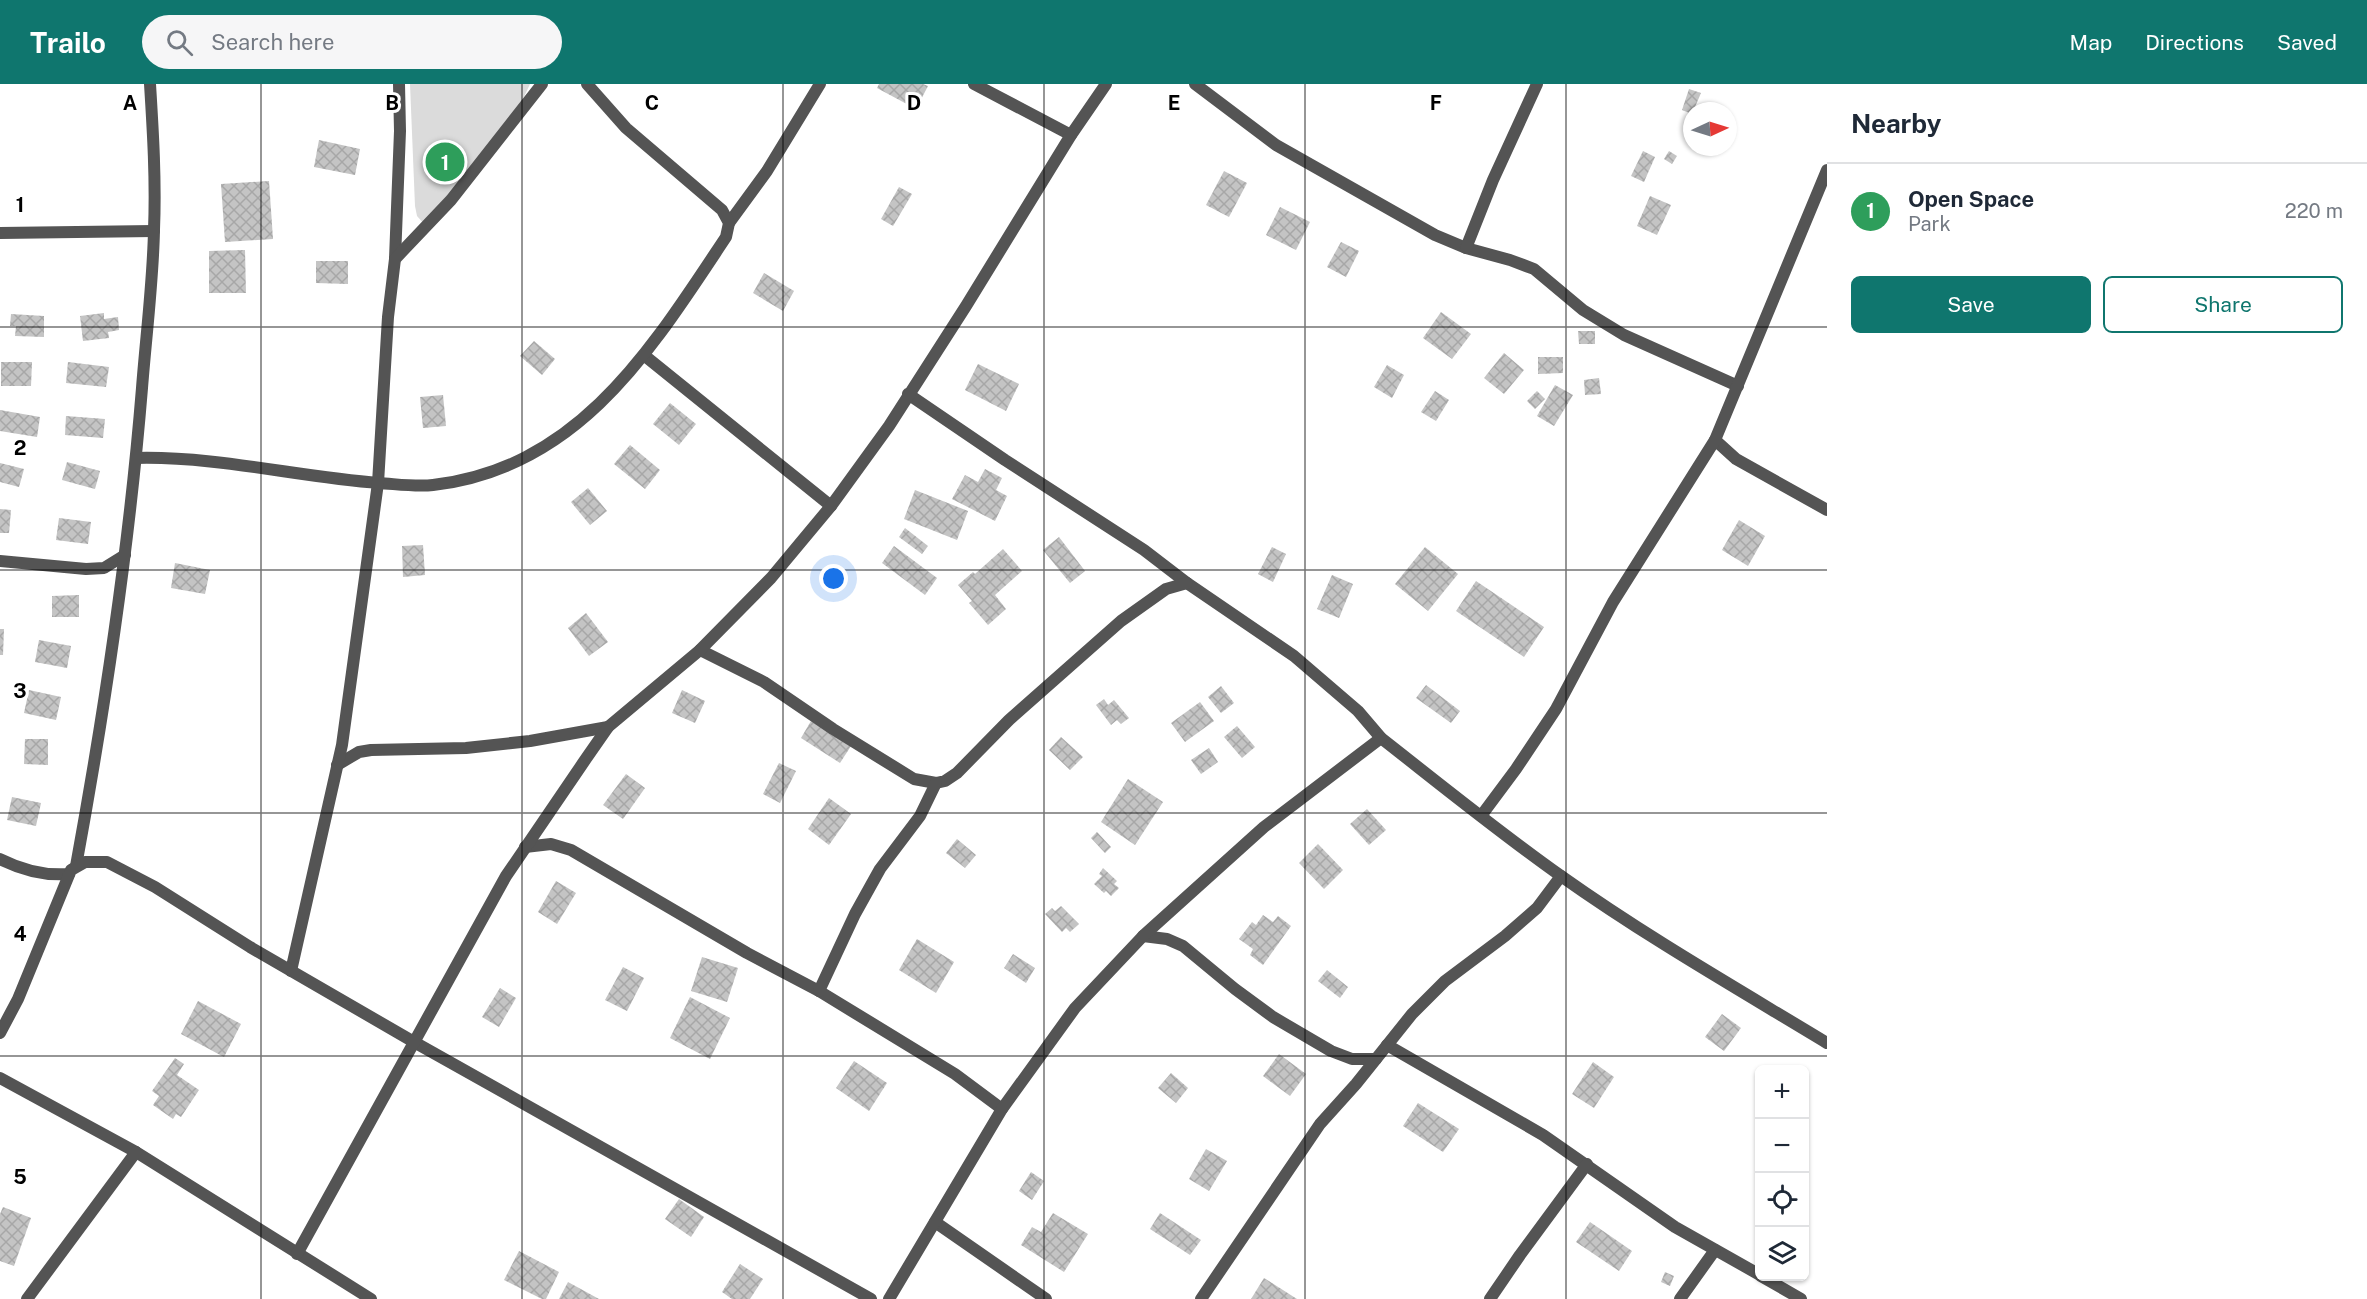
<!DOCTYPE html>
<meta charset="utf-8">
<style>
:root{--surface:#fff;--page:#f6f6f7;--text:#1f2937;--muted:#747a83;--line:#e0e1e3;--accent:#0f766e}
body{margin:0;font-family:"Public Sans",sans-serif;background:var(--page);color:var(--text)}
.controls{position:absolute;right:18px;bottom:18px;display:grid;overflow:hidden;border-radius:9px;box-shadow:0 2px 4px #0004}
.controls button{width:54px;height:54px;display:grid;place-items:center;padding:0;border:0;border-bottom:2px solid var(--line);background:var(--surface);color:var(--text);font:30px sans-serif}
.compass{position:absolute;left:1683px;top:18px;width:54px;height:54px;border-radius:50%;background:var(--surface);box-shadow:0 2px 4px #0004;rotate:86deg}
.you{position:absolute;left:834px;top:495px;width:21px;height:21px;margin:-15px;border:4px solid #fff;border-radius:50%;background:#1a73e8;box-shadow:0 0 0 9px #1a73e833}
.badge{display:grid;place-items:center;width:39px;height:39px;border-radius:50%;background:var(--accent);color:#fff;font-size:20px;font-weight:700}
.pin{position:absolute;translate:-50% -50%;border:3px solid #fff;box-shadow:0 2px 6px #0006}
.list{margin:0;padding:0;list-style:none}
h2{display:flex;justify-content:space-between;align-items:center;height:78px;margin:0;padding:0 24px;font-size:26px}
h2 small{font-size:20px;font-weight:400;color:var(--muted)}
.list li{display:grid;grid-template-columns:39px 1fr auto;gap:18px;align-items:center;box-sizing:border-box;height:96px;padding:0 24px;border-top:2px solid var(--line)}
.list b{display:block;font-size:22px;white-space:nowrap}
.list p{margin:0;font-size:20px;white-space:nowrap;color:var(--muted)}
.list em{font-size:20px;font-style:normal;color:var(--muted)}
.actions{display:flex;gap:12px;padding:18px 24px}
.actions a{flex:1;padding:14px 0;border:2px solid var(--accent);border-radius:9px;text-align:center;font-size:21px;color:var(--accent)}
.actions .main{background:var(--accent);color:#fff}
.icon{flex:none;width:33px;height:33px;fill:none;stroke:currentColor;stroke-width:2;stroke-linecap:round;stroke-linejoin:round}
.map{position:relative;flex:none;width:1827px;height:1215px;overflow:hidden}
header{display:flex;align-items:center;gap:36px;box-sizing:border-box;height:84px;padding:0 30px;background:var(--accent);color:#fff}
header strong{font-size:28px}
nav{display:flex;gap:33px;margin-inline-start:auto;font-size:21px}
.search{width:420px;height:54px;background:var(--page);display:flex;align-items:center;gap:15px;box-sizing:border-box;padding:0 21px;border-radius:33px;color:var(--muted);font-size:22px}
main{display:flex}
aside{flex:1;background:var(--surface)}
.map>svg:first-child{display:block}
.park{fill:#dbdbdb}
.building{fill:url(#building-cross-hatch)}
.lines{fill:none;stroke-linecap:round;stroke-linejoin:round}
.minor{stroke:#545454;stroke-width:12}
.grid{fill:none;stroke:#000;stroke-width:1.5;stroke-opacity:0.55}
.grid-label{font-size:20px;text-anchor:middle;font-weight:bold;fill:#000;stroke:#fff;stroke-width:6;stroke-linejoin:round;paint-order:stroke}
</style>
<header>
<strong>Trailo</strong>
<div class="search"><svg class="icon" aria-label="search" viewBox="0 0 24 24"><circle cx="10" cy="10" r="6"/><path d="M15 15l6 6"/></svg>Search here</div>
<nav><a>Map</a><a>Directions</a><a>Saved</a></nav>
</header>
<main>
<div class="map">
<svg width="1827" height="1215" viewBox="0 0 1827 1215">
<defs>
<pattern id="building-cross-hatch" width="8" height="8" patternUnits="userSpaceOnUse" patternTransform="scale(1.5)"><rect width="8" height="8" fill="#c4c4c4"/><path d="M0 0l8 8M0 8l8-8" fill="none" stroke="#a7a7a7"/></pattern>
</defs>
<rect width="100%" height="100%" fill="#fff"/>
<path class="park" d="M410,0H530L515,32L425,141L417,132L415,122Z"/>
<g class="building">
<path d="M879,0H923L928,2L916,25L877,4Z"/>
<path d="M1689,5L1701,9L1692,30L1682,26Z"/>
<path d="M319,56L360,65L355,91L314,83Z"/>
<path d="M1643,67L1655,73L1644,98L1631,92Z"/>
<path d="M1669,67L1677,72L1672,80L1664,75Z"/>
<path d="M1224,87L1247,99L1229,133L1206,121Z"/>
<path d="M269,97L273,155L225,158L221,100Z"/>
<path d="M899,103L912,110L893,142L881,135Z"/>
<path d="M1650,112L1671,121L1657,151L1637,142Z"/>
<path d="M1280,123L1310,138L1296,166L1266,151Z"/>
<path d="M1341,158L1359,167L1346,193L1327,183Z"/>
<path d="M245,166L246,209H209V167Z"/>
<path d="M316,177H348V200L316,199Z"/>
<path d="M764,189L794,207L783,227L753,209Z"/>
<path d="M1441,228L1471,250L1452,275L1423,254Z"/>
<path d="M104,229V235L118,233L119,246L108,248L109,254L83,257L80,232Z"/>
<path d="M11,230L44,232V253L15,252L16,242H10Z"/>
<path d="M1578,247H1595V260H1579Z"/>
<path d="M534,257L555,275L542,291L520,272Z"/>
<path d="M1504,269L1524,286L1504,310L1484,294Z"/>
<path d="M1538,273H1563V289L1538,290Z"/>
<path d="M1,278H32L31,302H1Z"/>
<path d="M68,278L109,283L106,303L66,299Z"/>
<path d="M978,280L1019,300L1006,327L965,306Z"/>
<path d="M1387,281L1404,291L1392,314L1374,303Z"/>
<path d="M1599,294L1601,310L1585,311L1584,296Z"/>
<path d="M1555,301L1573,311L1554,342L1537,332Z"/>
<path d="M1435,307L1449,316L1436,337L1421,328Z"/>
<path d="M1537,307L1545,315L1535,325L1527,317Z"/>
<path d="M443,311L446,342L423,344L420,313Z"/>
<path d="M670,319L696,340L679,361L653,340Z"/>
<path d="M0,326L40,333L37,353L0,347Z"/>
<path d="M66,332L105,335L103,354L65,351Z"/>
<path d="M630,361L660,386L645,405L614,380Z"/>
<path d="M67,378L100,387L95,405L62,396Z"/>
<path d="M0,379L24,385L19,403L0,398Z"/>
<path d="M985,385L1002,394L996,406L1007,412L995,437L952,415L965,391L978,398Z"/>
<path d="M588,404L607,427L590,441L571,418Z"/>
<path d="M915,406L968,427L957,456L904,435Z"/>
<path d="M0,425L11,426L9,449H0Z"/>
<path d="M59,434L91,438L88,460L56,456Z"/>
<path d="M1739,436L1765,452L1748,482L1722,466Z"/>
<path d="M905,444L928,462L922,470L899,453Z"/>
<path d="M1059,453L1085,487L1070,499L1043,466Z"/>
<path d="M423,461L425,491L403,493L402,462Z"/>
<path d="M894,462L937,494L925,511L882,479Z"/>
<path d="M1272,463L1286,470L1273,498L1258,490Z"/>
<path d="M1425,463L1458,490L1428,527L1395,500Z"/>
<path d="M1003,465L1022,487L995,511L1006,525L988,541L969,519L972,517L958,501L973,488L975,490Z"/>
<path d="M175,479L210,486L205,510L171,504Z"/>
<path d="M1332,491L1353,500L1339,534L1317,525Z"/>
<path d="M1476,497L1544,543L1524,573L1456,527Z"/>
<path d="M79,511V533H52V512Z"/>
<path d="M586,529L608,558L589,572L568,544Z"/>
<path d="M0,545H4L3,571H0Z"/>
<path d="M39,556L71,562L67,584L35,578Z"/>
<path d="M1426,601L1460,627L1451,639L1416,614Z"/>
<path d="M1221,602L1234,619L1221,629L1208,613Z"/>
<path d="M29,606L61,613L56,636L24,629Z"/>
<path d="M682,606L705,617L695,639L672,629Z"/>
<path d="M1104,615L1108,621L1114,616L1129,634L1121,640L1117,636L1111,641L1096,621Z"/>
<path d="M1200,618L1214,637L1185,658L1171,639Z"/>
<path d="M811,637L851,662L840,679L801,654Z"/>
<path d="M1237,642L1255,663L1242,674L1224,653Z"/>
<path d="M1061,653L1083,673L1070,686L1049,666Z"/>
<path d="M25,655H48V681L24,680Z"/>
<path d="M1209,664L1218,678L1201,690L1191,676Z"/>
<path d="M779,679L796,687L780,719L763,710Z"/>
<path d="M626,690L645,704L623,735L603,721Z"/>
<path d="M1128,695L1163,718L1135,761L1101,738Z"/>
<path d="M12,713L41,719L36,742L7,736Z"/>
<path d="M829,714L851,730L829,761L808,745Z"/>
<path d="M1367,725L1386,746L1369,761L1350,740Z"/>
<path d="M1097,748L1111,763L1105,769L1091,754Z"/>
<path d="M957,755L976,771L965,784L946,769Z"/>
<path d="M1318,760L1343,786L1324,805L1299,779Z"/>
<path d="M1103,784L1117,797L1114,800L1119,804L1111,812L1106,807L1104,809L1094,800L1102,792L1099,790Z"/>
<path d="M556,797L576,809L557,840L538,828Z"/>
<path d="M1061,822L1079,840L1070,848L1066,844L1062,848L1045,830L1052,824L1055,827Z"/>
<path d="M1263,831L1273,838L1278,832L1291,842L1263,881L1250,871L1253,865L1239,855L1252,838L1256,841Z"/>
<path d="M917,855L954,878L936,909L899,886Z"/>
<path d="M1013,870L1035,884L1026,899L1004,884Z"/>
<path d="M702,873L738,884L727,918L691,907Z"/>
<path d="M623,883L644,894L627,927L605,916Z"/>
<path d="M1327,886L1348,903L1340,914L1318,897Z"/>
<path d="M500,904L516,914L499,943L482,933Z"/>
<path d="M690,913L730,934L710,975L670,954Z"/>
<path d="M198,917L241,940L224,973L181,950Z"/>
<path d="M1722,930L1741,944L1724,967L1705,953Z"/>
<path d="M1279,970L1306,990L1290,1012L1263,992Z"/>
<path d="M175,974L184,980L177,991L199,1006L181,1033L176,1030L173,1035L153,1021L159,1012L152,1007Z"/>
<path d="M854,977L887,999L869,1027L836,1004Z"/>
<path d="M1593,978L1614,993L1594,1024L1572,1010Z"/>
<path d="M1171,989L1188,1004L1176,1019L1158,1004Z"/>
<path d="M1418,1019L1459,1045L1443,1068L1403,1042Z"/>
<path d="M1206,1065L1227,1077L1209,1107L1189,1095Z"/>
<path d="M1031,1088L1044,1097L1032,1116L1019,1107Z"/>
<path d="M679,1115L704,1133L691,1153L665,1135Z"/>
<path d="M3,1123L31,1134L14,1182L0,1177V1130Z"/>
<path d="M1053,1129L1088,1150L1064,1188L1021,1161L1032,1143L1041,1148Z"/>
<path d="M1160,1129L1201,1156L1190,1171L1150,1145Z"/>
<path d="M1590,1138L1632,1167L1619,1187L1576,1158Z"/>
<path d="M519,1167L559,1188L546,1215H542L504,1196Z"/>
<path d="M740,1180L763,1195L750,1215H732L722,1208Z"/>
<path d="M1665,1188L1674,1192L1670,1202L1661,1198Z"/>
<path d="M1264,1194L1297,1215H1251Z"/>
<path d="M568,1198L599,1215H559Z"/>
</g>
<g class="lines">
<g class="minor">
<path d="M974,0L1071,51"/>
<path d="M1195,0L1276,61L1435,151L1466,164L1510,176L1534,185L1583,226L1624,251L1738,302"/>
<path d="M729,139L767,87L820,0"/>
<path d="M0,149L154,147"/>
<path d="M1466,164L1493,96L1537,0"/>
<path d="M395,175L400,47L399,0"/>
<path d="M645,272L831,422"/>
<path d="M908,310L1005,376L1144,466L1187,499L1294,572L1358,627L1381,654C1441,701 1500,749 1561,792C1647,853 1738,905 1827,959"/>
<path d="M1715,356L1736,375L1827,426"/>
<path d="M136,374C218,372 298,393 379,399C396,400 416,403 433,401C580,384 652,264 726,153L729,139L722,126L626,44L587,0"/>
<path d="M0,477L86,485L104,484L125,471"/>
<path d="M700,566L764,598L833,645L914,695L936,699L945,697L957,689L1009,636L1121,537L1166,505L1187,499"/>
<path d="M337,681L359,668L371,666L466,664L530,657L608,643"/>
<path d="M1481,732L1516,685L1556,625L1613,518L1715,356L1827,86"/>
<path d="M525,763L551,760L571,766L747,869L819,907L955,990L1002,1025"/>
<path d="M0,775C22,786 44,792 69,790"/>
<path d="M76,782C105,624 129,465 142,304C146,252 153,198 154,146C156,97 153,48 150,0"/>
<path d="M1143,852L1167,855L1183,862L1235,905L1273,933L1331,967L1352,975H1376"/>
<path d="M291,887L342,661L378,399L388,233L395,175L451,116L542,0"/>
<path d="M819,907L855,830L880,785L920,732L936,699"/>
<path d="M0,949L18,915L71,786L85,778H107L155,803L250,863L414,958L871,1215"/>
<path d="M1387,961L1543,1051L1675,1143L1760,1191"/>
<path d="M0,994L136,1068L371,1215"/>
<path d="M935,1138L1046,1215"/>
<path d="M297,1170L506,792L583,679L608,643L700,566L771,494L831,422L889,342L966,222L1071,51L1106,0"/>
<path d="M1761,1192L1801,1215"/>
<path d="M27,1215L136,1068"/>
<path d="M889,1215L1002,1025L1075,924L1143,852L1264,743L1381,654"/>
<path d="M1201,1215L1320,1040L1356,1000L1412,930L1445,897L1505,852L1537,824L1561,792"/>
<path d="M1490,1215L1520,1171L1587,1080"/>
<path d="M1680,1215L1715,1166"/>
</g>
</g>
<path class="grid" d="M261,0V1215M522,0V1215M783,0V1215M1044,0V1215M1305,0V1215M1566,0V1215M0,243H1827M0,486H1827M0,729H1827M0,972H1827"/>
<g class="grid-label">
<text x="130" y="26">A</text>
<text x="392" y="26">B</text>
<text x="652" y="26">C</text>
<text x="914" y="26">D</text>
<text x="1174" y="26">E</text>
<text x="1436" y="26">F</text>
<text x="20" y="128">1</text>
<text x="20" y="371">2</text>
<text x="20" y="614">3</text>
<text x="20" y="857">4</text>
<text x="20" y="1100">5</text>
</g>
</svg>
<div class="controls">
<button>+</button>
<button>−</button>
<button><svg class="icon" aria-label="locate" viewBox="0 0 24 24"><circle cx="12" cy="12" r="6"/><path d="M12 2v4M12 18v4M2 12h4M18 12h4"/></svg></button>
<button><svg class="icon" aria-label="layers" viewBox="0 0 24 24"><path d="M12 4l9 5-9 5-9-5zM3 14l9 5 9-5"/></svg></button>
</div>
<svg class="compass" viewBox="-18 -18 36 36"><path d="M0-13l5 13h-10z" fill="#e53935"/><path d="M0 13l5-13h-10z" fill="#747a83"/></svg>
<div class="you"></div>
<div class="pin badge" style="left:445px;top:78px;background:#2e9e5b">1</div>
</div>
<aside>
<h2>Nearby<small></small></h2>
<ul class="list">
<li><span class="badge" style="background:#2e9e5b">1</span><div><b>Open Space</b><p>Park</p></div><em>220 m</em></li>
</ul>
<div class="actions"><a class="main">Save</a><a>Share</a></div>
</aside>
</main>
